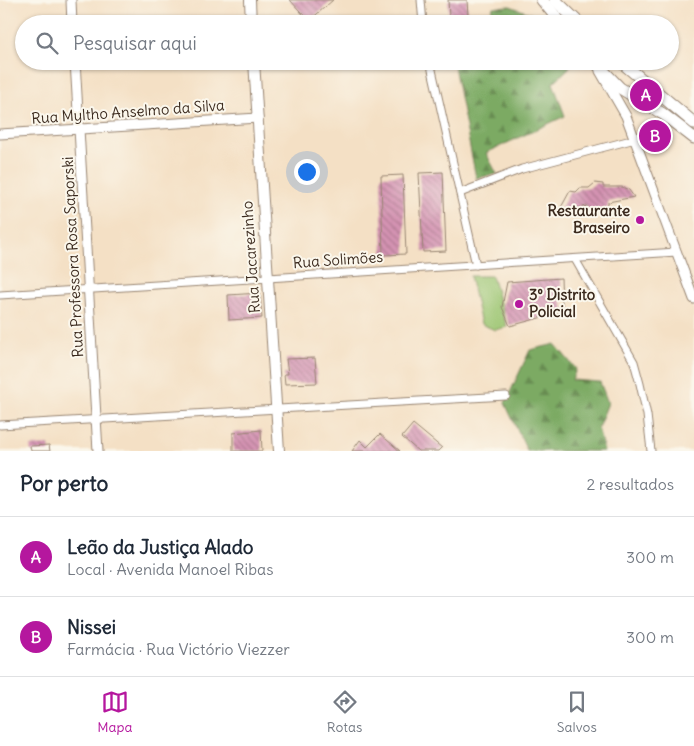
<!DOCTYPE html>
<html lang="pt">
<meta charset="utf-8">
<style>
:root{--surface:#fff;--page:#f6f6f7;--text:#1f2937;--muted:#747a83;--line:#e0e1e3;--accent:#b5179e}
body{margin:0;font-family:Delius,sans-serif;background:var(--page);color:var(--text)}
.you{position:absolute;left:306px;top:171px;width:18px;height:18px;margin:-12px;border:4px solid #fff;border-radius:50%;background:#1a73e8;box-shadow:0 0 0 8px #1a73e833}
.badge{display:grid;place-items:center;width:32px;height:32px;border-radius:50%;background:var(--accent);color:#fff;font-size:16px;font-weight:700}
.pin{position:absolute;translate:-50% -50%;border:2px solid #fff;box-shadow:0 1px 5px #0006}
.list{margin:0;padding:0;list-style:none}
h2{display:flex;justify-content:space-between;align-items:center;height:65px;margin:0;padding:0 20px;font-size:21px}
h2 small{font-size:16px;font-weight:400;color:var(--muted)}
.list li{display:grid;grid-template-columns:32px 1fr auto;gap:15px;align-items:center;box-sizing:border-box;height:80px;padding:0 20px;border-top:1px solid var(--line)}
.list b{display:block;font-size:19px;white-space:nowrap}
.list p{margin:0;font-size:16px;white-space:nowrap;color:var(--muted)}
.list em{font-size:16px;font-style:normal;color:var(--muted)}
.icon{flex:none;width:28px;height:28px;fill:none;stroke:currentColor;stroke-width:2;stroke-linecap:round;stroke-linejoin:round}
.map{position:relative;flex:none;width:694px;height:451px;overflow:hidden}
.search{position:absolute;background:var(--surface);box-shadow:0 1px 4px #0004;left:15px;right:15px;top:15px;height:55px;display:flex;align-items:center;gap:12px;box-sizing:border-box;padding:0 18px;border-radius:28px;color:var(--muted);font-size:19px}
.sheet{height:225px;background:var(--surface)}
nav{display:flex;justify-content:space-around;align-items:center;box-sizing:border-box;height:70px;border-top:1px solid var(--line);background:var(--surface);font-size:14px;color:var(--muted)}
nav a{display:grid;justify-items:center;gap:2px}
nav .on{color:var(--accent)}
.map>svg:first-child{display:block}
.forest{fill:url(#forest-firs);stroke:#5c6a40}
.park{fill:#9bc571;stroke:#6b7848}
.building{fill:url(#building-back-hatch)}
.lines{fill:none;stroke-linecap:round;stroke-linejoin:round}
.minor-casing{stroke:#988572;stroke-width:9}
.tertiary-casing{stroke:#988572;stroke-width:11}
.secondary-casing{stroke:#988572;stroke-width:12}
.primary-casing{stroke:#988572;stroke-width:13}
.minor{stroke:#fff;stroke-width:7}
.tertiary{stroke:#fff;stroke-width:9}
.secondary{stroke:#fff;stroke-width:10}
.primary{stroke:#fff;stroke-width:11}
.poi-dot{fill:#b5179e;stroke:#fbf7ec;stroke-width:2}
.labels{text-anchor:middle;stroke-width:4;stroke-linejoin:round;paint-order:stroke}
.street-label{font-size:15px;fill:#3b2a1e;stroke:#fbf7ec}
.poi-label{font-size:15px;font-weight:bold;fill:#3b2a1e;stroke:#fbf7ec;text-anchor:end}
</style>
<div class="map">
<svg width="694" height="451" viewBox="0 0 694 451">
<defs>
<pattern id="forest-firs" width="22" height="20" patternUnits="userSpaceOnUse" patternTransform="scale(1.25)"><rect width="22" height="20" fill="#7caa63"/><path d="M5 1l3.5 6h-7zM16 11l3.5 6h-7z" fill="#678b51"/></pattern>
<pattern id="building-back-hatch" width="6" height="6" patternUnits="userSpaceOnUse" patternTransform="scale(1.25)"><rect width="6" height="6" fill="#d493b2"/><path d="M-1 5l2 2M0 0l6 6M5-1l2 2" fill="none" stroke="#ad7890"/></pattern>
</defs>
<rect width="100%" height="100%" fill="#fbf7ec"/>
<filter id="ink" filterUnits="userSpaceOnUse"><feTurbulence type="fractalNoise" baseFrequency=".02" numOctaves="2"/><feDisplacementMap in="SourceGraphic" scale="10" xChannelSelector="R" yChannelSelector="G"/><feConvolveMatrix kernelMatrix="1 2 1 2 8 2 1 2 1" color-interpolation-filters="sRGB"/></filter>
<filter id="wash" filterUnits="userSpaceOnUse"><feTurbulence type="fractalNoise" baseFrequency=".0096" numOctaves="4" result="noise"/><feDisplacementMap in="SourceGraphic" scale="20" xChannelSelector="R" yChannelSelector="G"/><feGaussianBlur stdDeviation="1.12" result="paint"/><feColorMatrix in="noise" values="0 0 0 0 0 0 0 0 0 0 0 0 0 0 0 0 0 1.4 0 .05"/><feComposite in="paint" operator="in"/></filter>
<g filter="url(#wash)">
<rect width="100%" height="100%" fill="#f4e0c5"/>
<g class="forest">
<path d="M510,6L532,14L539,24H447L446,15L457,20L491,15L493,7Z"/>
<path d="M453,61H566L570,67L553,83L565,116L486,153L497,174L476,178Z"/>
<path d="M555,344L576,369L572,380L600,382L608,403L598,428L604,451H527L505,403L530,350Z"/>
</g>
<path class="park" d="M470,276H492L507,327L495,330L481,324Z"/>
<g id="blocks">
<g class="building">
<path d="M290,0H333L309,21Z"/>
<path d="M448,0H467L468,16L449,17Z"/>
<path d="M443,172L446,251L423,252L419,173Z"/>
<path d="M403,175L406,254L383,255L381,176Z"/>
<path d="M595,183L603,184V187H622L629,190L634,197L608,202V208L588,212L587,206L558,213L570,191L576,192L580,188H589Z"/>
<path d="M561,278L562,303L565,311L510,326L502,307L507,282Z"/>
<path d="M260,293L262,318L229,320L228,295Z"/>
<path d="M315,358L317,383L285,384L284,374H288L286,359Z"/>
<path d="M413,424L442,448L439,451H418L402,437Z"/>
<path d="M261,430L262,451H233V433Z"/>
<path d="M380,434L400,451H352L360,440L367,447Z"/>
<path d="M49,445L50,451H31L30,446Z"/>
</g>
</g>
</g>
<g filter="url(#ink)">
<use href="#blocks" fill-opacity="0" stroke="#988572" stroke-width="1"/>
<g class="lines">
<defs>
<g id="minor">
<path d="M421,0L423,24"/>
<path d="M430,61L476,265"/>
<path d="M460,193L522,169L635,139"/>
<path d="M575,259L634,362L640,384L647,415L651,451"/>
<path d="M0,295L677,252"/>
<path d="M0,425L506,396"/>
</g>
<g id="tertiary">
<path d="M71,0L72,24"/>
<path d="M75,61L98,451"/>
<path d="M600,71L626,116L694,299"/>
<path d="M0,134L258,118"/>
</g>
<g id="secondary">
<path d="M250,0L251,24"/>
<path d="M254,61L279,451"/>
</g>
<g id="primary">
<path d="M542,0L562,24"/>
<path d="M555,0L580,24"/>
<path d="M594,61L620,88L663,114L694,138"/>
<path d="M620,61L694,123"/>
</g>
</defs>
<use href="#minor" class="minor-casing"/>
<use href="#tertiary" class="tertiary-casing"/>
<use href="#secondary" class="secondary-casing"/>
<use href="#primary" class="primary-casing"/>
<use href="#minor" class="minor"/>
<use href="#tertiary" class="tertiary"/>
<use href="#secondary" class="secondary"/>
<use href="#primary" class="primary"/>
</g>
</g>
<g class="poi-dot">
<circle cx="640" cy="220" r="5"/>
<circle cx="519" cy="304" r="5"/>
</g>
<g class="labels">
<g class="street-label">
<text transform="translate(128 112) rotate(-4)" y="5">Rua Myltho Anselmo da Silva</text>
<text transform="translate(73 257) rotate(-93)" y="5">Rua Professora Rosa Saporski</text>
<text transform="translate(251 257) rotate(-94)" y="5">Rua Jacarezinho</text>
<text transform="translate(338 260) rotate(-4)" y="5">Rua Solimões</text>
</g>
<g class="poi-label">
<text x="630" y="216">Restaurante<tspan x="630" dy="17">Braseiro</tspan></text>
<text x="529" y="300" text-anchor="start">3º Distrito<tspan x="529" dy="17">Policial</tspan></text>
</g>
</g>
</svg>
<div class="you"></div>
<div class="pin badge" style="left:646px;top:95px">A</div>
<div class="pin badge" style="left:655px;top:136px">B</div>
<div class="search"><svg class="icon" aria-label="search" viewBox="0 0 24 24"><circle cx="10" cy="10" r="6"/><path d="M15 15l6 6"/></svg>Pesquisar aqui</div>
</div>
<section class="sheet">
<h2>Por perto<small>2 resultados</small></h2>
<ul class="list">
<li><span class="badge">A</span><div><b>Leão da Justiça Alado</b><p>Local · Avenida Manoel Ribas</p></div><em>300 m</em></li>
<li><span class="badge">B</span><div><b>Nissei</b><p>Farmácia · Rua Victório Viezzer</p></div><em>300 m</em></li>
</ul>
</section>
<nav>
<a class="on"><svg class="icon" aria-label="map" viewBox="0 0 24 24"><path d="M3 6l6-2 6 2 6-2v14l-6 2-6-2-6 2zM9 4v14M15 6v14"/></svg>Mapa</a>
<a><svg class="icon" aria-label="directions" viewBox="0 0 24 24"><path d="M12 3l9 9-9 9-9-9zM9 14v-3h6M13 9l2 2-2 2"/></svg>Rotas</a>
<a><svg class="icon" aria-label="saved" viewBox="0 0 24 24"><path d="M7 4h10v16l-5-4-5 4z"/></svg>Salvos</a>
</nav>
